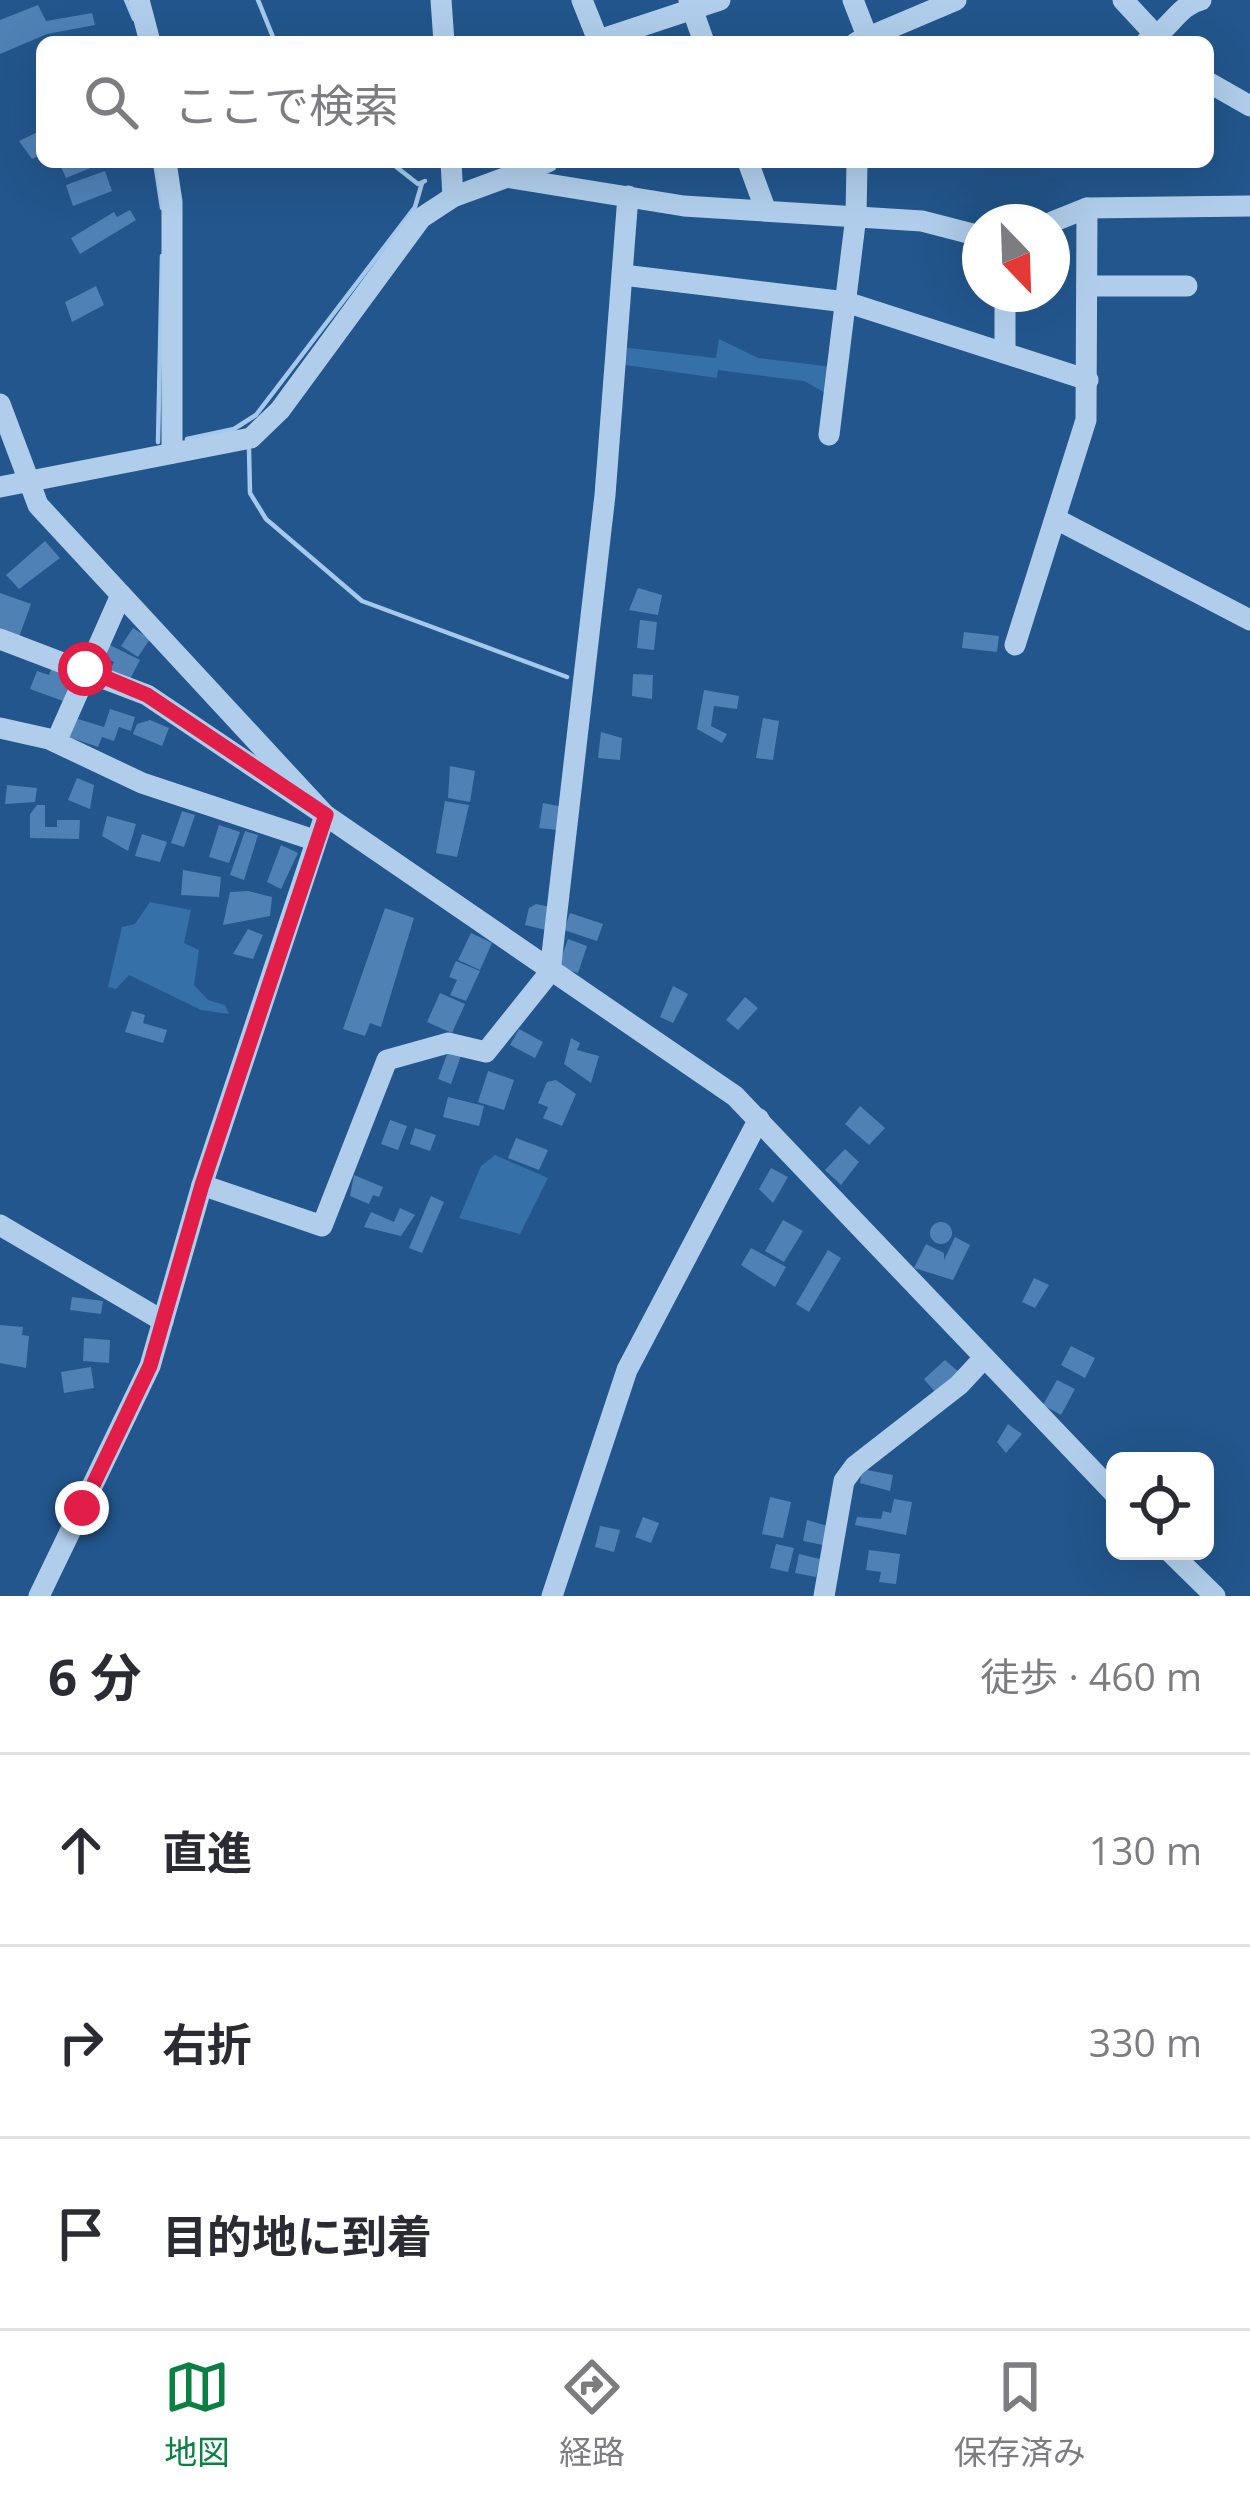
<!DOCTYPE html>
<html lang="ja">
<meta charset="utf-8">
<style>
:root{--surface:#fff;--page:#f2f2f3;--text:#2b2b33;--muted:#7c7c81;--line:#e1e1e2;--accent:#0b8043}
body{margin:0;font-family:"Open Sans","Noto Sans JP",sans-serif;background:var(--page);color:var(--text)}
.controls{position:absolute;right:36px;bottom:36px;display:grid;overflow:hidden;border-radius:18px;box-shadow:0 12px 48px #0002}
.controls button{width:108px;height:108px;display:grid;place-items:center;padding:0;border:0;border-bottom:3px solid var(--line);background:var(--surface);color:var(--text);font:60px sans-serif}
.compass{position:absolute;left:962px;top:204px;width:108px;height:108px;border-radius:50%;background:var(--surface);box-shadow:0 12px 48px #0002;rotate:157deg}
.stop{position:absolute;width:36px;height:36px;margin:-27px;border:9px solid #e11d48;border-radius:50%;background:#fff}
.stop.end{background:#e11d48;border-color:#fff;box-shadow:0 3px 12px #0008}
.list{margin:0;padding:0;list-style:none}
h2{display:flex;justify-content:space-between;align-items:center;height:156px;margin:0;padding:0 48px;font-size:51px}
h2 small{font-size:39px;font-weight:400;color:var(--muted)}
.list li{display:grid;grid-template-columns:78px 1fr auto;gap:36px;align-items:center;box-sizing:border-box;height:192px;padding:0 48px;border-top:3px solid var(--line)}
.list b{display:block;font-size:45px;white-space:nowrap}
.list em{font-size:39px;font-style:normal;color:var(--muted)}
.icon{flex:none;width:66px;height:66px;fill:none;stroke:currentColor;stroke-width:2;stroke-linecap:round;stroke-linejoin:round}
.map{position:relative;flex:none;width:1250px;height:1596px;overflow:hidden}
.search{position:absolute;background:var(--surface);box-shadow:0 12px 48px #0002;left:36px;right:36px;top:36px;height:132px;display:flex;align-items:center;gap:30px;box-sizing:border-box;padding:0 42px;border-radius:18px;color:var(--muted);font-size:45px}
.sheet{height:732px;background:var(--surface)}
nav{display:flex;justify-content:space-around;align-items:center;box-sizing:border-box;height:168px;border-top:3px solid var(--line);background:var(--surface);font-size:33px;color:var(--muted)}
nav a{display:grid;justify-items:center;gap:6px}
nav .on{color:var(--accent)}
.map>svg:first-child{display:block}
.green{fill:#3670a9}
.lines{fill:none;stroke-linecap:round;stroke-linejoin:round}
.stream{stroke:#a4c9ec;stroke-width:4.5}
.building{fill:#4f81b5}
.minor{stroke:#b0ceeb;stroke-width:21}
.route{stroke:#e11d48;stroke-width:15}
</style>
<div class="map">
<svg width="1250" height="1596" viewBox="0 0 1250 1596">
<rect width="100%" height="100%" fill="#22568c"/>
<g class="green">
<path d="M719,339L758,358L833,367L829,395L804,381L718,370L717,378L619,364L620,347L716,358Z"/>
<path d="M150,902L191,910L184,943L199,950L194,985L208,1000L225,1005L229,1014L201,1010L129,975L116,989L108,987L122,927L135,924Z"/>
<path d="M495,1155L548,1178L520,1234L459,1218L481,1166Z"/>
</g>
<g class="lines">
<g class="stream">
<path d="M126,0L134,19"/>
<path d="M258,0L275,42"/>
<path d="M155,162L162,208"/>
<path d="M390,162L418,184L425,181"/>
<path d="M187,439L234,429L256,415L415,207L422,183"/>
<path d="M158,442L162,256"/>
<path d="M249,449L250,493L266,519L362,601L567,677"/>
</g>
</g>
<g class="building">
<path d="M38,5L46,21L92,13L95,25L47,34L0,54V20Z"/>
<path d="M42,130V154L32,159L19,141Z"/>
<path d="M59,162H105L66,178Z"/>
<path d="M105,171L112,191L73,206L66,185Z"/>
<path d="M130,210L136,220L80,254L71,238L114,212L117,217Z"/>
<path d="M96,286L104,305L72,322L65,302Z"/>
<path d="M45,541L60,558L19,589L6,575Z"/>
<path d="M638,588L662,595L658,615L629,610Z"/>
<path d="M0,593L31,604L19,637L0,630Z"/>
<path d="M640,620L657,622L654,650L637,648Z"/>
<path d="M133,628L150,639L138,657L121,646Z"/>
<path d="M964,632L999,636L997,652L962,648Z"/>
<path d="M110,645L140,660L130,679L110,670L114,662L104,657Z"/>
<path d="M52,667L72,677L63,701L30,689L37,671L49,675Z"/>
<path d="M633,674L653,675L652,699L632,696Z"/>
<path d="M704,690L739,696L737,709L714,706L711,726L727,734L722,743L697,729Z"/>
<path d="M110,709L135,717L131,731L119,727L114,741L102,737L98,747L66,736L78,719L104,727Z"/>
<path d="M763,718L779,721L773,760L756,758Z"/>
<path d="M150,720L169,728L162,746L133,734L137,724Z"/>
<path d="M601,732L622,738L620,760L598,758Z"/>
<path d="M450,766L475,771L470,802L448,798Z"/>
<path d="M77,778L94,785L90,809L68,800Z"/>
<path d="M7,785L37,788L35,802L5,804Z"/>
<path d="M445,801L469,805L457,857L436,853Z"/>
<path d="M543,803L564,807L557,830L539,828Z"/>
<path d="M37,805H45V827H57V820H80L79,839L30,838V814Z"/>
<path d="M182,811L195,815L184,847L171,843Z"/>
<path d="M107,816L136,824L128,851L102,836Z"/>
<path d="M219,825L240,832L229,863L209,857Z"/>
<path d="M245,831L258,835L244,880L230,875Z"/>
<path d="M142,834L167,842L160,862L135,856Z"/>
<path d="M281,845L298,853L281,889L267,882Z"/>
<path d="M183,870L221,877L219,897L181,895Z"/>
<path d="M248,891L272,897L270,916L223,925L230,892Z"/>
<path d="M536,904L551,907L546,930L525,925L529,908Z"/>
<path d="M385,908L414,918L381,1027L370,1023L365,1036L343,1029Z"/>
<path d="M570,913L603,924L597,941L564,930Z"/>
<path d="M248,929L263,935L253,959L233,954Z"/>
<path d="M471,933L492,943L480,970L458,960Z"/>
<path d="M568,939L587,946L578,973L558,967Z"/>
<path d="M456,961L480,971L466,1001L450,995L457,980L449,977Z"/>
<path d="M673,986L688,994L673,1023L660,1017Z"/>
<path d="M440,993L465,1004L452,1033L427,1022Z"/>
<path d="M745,997L758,1008L738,1030L726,1020Z"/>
<path d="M132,1011L145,1015L143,1023L167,1030L163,1043L125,1032Z"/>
<path d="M519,1029L543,1042L535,1058L510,1045Z"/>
<path d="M571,1038L580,1043L577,1050L599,1056L591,1083L564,1064Z"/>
<path d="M449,1049L462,1053L451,1084L438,1079Z"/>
<path d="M488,1071L514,1080L504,1110L478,1102Z"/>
<path d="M556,1080L576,1094L562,1126L543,1118L548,1107L538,1103L547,1082Z"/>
<path d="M448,1097L484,1106L479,1126L443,1117Z"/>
<path d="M860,1106L885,1128L869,1145L845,1124Z"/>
<path d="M390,1120L407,1126L398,1150L381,1144Z"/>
<path d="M415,1128L436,1135L430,1151L410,1144Z"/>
<path d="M516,1138L548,1150L539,1170L508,1158Z"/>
<path d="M845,1149L859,1162L841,1185L825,1170Z"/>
<path d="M771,1168L788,1177L773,1203L759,1189Z"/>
<path d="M354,1175L383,1187L379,1197L373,1195L369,1204L350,1196Z"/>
<path d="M431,1196L444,1202L422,1253L409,1248Z"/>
<path d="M400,1208L415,1215L401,1236L364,1227L371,1212L394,1222Z"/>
<path d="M783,1220L803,1231L784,1262L765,1251Z"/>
<circle cx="941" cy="1233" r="11"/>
<path d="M955,1237L970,1245L953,1280L914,1268L926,1244L944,1253V1260Z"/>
<path d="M751,1248L786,1267L775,1287L741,1265Z"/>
<path d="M828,1250L841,1258L809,1312L796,1304Z"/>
<path d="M1034,1278L1049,1285L1035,1308L1022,1302Z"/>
<path d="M72,1297L103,1301L101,1314L70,1310Z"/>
<path d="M0,1325L23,1327L22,1335L29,1336L26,1368L0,1363Z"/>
<path d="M84,1338L110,1340L109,1363L83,1361Z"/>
<path d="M1071,1346L1095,1358L1085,1378L1061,1365Z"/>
<path d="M945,1360L960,1373L935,1392L924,1379Z"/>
<path d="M91,1367L94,1388L64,1393L61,1372Z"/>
<path d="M1057,1380L1075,1389L1061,1415L1043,1405Z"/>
<path d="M1008,1424L1022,1434L1006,1453L997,1442Z"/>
<path d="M862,1469L893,1475L890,1491L860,1483Z"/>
<path d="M770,1497L791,1502L783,1538L762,1534Z"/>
<path d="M894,1499L912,1502L906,1535L855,1525L857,1517L881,1519L883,1511L891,1513Z"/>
<path d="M643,1517L659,1523L651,1543L635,1537Z"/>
<path d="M807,1520L831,1527L828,1546L803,1541Z"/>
<path d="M600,1526L620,1530L614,1552L595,1547Z"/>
<path d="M776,1544L794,1548L788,1572L770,1568Z"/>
<path d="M869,1550L900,1554L896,1584L879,1582L881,1572L866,1570Z"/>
<path d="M799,1554L820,1559L816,1577L795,1573Z"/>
</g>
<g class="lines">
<g class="minor">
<path d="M139,0L150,42"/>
<path d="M441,0L444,42"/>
<path d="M582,0L598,40"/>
<path d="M689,0L704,42"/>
<path d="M853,0L867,36"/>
<path d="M1123,0L1162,42"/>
<path d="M593,42L720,0"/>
<path d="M857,42L956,0"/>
<path d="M1146,42C1168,33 1178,5 1201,0"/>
<path d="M1208,82L1250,106"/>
<path d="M166,162L172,202V453"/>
<path d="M451,162L453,197"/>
<path d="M748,162L766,211"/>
<path d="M511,178L684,206L922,221L980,236"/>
<path d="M1052,222L1087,208L1250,206"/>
<path d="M623,275L846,302L1088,380"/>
<path d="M1087,286H1187"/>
<path d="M1005,294V353"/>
<path d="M0,404L38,505L325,815L735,1096L1115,1494"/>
<path d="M829,435L856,216L857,162"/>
<path d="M0,487L251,438L280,410L421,218L453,197L548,162"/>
<path d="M1056,519L1250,620"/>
<path d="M0,639L147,695L325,815L202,1185L150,1366L39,1596"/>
<path d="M1015,645L1086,420L1087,208"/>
<path d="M0,728L49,739L142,783L314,840"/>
<path d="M56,742L121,595"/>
<path d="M202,1185L322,1226L387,1060L448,1043L486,1052L550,972L605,495L628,196"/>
<path d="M0,1225L163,1321"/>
<path d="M1169,1551L1215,1596"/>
<path d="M552,1596L627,1370L759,1119"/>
<path d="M824,1596L844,1481L855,1466L959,1385L984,1358"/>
</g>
</g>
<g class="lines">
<path class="route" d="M82,1508L150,1366L202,1185L326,815L147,695L85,669"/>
</g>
</svg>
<div class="controls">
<button><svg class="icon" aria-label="locate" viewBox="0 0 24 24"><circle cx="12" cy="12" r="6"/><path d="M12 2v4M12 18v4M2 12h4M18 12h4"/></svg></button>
</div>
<svg class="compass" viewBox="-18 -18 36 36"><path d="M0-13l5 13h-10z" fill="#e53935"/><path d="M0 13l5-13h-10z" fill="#7c7c81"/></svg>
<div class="stop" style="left:85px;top:669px"></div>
<div class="stop end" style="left:82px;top:1508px"></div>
<div class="search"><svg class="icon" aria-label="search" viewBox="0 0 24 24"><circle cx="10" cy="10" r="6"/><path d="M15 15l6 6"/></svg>ここで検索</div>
</div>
<section class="sheet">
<h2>6 分<small>徒歩 · 460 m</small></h2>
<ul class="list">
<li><svg class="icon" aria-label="ahead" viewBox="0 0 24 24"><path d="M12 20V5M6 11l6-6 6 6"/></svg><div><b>直進</b></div><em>130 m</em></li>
<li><svg class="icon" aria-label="right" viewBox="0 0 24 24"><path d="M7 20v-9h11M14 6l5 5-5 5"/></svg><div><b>右折</b></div><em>330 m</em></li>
<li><svg class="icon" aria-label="arrive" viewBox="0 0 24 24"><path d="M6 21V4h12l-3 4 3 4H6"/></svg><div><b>目的地に到着</b></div></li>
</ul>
</section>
<nav>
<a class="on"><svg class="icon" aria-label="map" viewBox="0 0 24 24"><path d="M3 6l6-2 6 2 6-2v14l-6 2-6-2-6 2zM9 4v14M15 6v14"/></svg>地図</a>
<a><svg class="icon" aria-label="directions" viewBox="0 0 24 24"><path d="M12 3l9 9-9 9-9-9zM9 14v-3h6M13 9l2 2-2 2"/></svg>経路</a>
<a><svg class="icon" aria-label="saved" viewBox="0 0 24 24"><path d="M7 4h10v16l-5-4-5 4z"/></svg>保存済み</a>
</nav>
